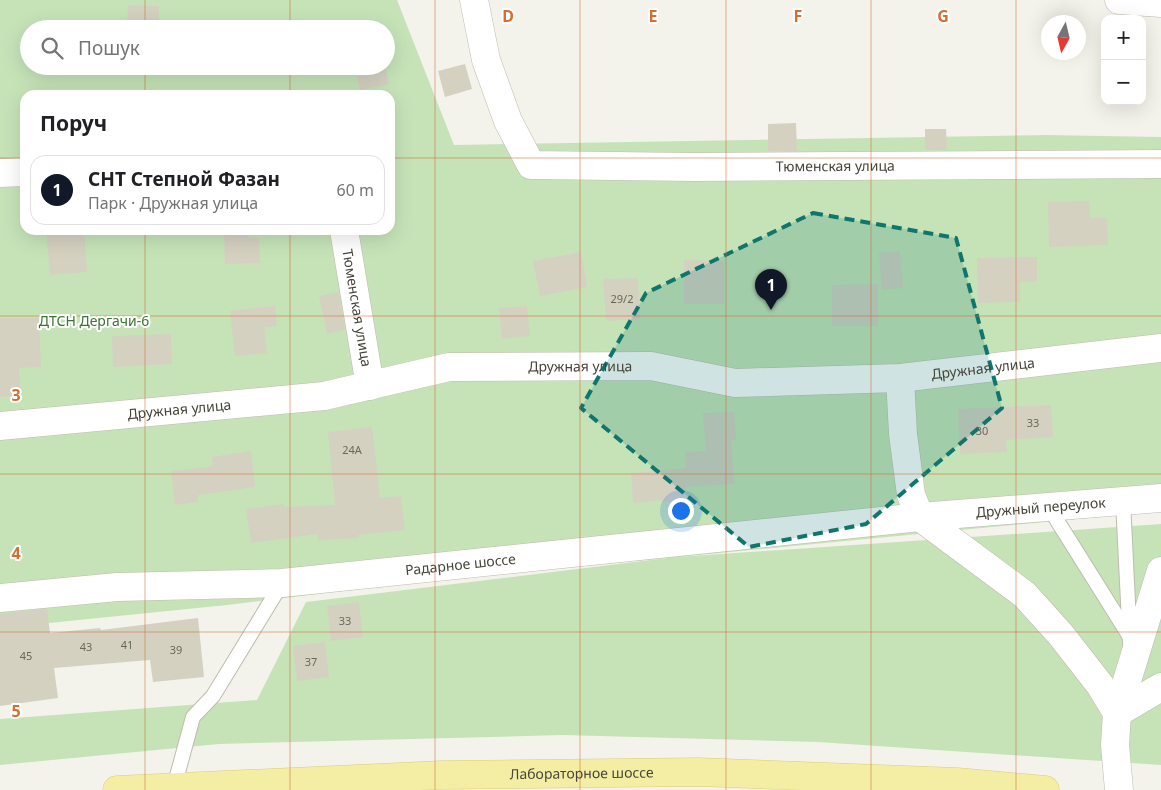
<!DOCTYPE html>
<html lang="uk">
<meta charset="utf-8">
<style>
:root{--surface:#fff;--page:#f6f6f6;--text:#202124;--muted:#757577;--line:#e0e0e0;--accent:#111827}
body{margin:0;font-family:"Noto Sans",sans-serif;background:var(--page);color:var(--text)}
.controls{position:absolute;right:15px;top:15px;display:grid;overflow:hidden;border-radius:10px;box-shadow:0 5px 20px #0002}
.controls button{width:45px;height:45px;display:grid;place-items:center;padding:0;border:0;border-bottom:1px solid var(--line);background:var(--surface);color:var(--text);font:25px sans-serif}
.compass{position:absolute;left:1041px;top:15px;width:45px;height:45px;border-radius:50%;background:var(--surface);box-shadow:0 5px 20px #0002;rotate:188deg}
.you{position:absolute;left:680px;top:510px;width:18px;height:18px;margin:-12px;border:4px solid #fff;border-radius:50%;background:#1a73e8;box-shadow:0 0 0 8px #1a73e833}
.badge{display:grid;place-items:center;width:32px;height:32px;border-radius:50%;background:var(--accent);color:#fff;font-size:16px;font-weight:700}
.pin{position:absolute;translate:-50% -41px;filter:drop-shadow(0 1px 2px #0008)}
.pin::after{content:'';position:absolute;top:26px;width:18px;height:15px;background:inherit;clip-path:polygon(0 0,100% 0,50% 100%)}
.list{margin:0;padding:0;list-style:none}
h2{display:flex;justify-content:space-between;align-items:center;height:65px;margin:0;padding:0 20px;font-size:21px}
h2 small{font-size:16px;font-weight:400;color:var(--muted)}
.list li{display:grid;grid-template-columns:32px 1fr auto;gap:15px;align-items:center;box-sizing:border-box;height:70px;margin:0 10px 10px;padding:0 10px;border:1px solid var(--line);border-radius:15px}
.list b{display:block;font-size:19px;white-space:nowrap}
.list p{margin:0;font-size:16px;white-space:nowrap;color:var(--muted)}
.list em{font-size:16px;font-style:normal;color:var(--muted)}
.icon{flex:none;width:28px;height:28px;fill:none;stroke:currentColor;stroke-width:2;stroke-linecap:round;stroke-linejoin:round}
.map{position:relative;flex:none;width:1161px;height:790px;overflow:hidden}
.search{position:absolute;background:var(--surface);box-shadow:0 5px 20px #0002;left:20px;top:20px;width:375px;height:55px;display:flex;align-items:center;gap:12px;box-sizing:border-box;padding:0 18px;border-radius:28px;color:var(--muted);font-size:19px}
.panel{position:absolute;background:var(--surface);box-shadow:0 5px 20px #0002;left:20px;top:90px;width:375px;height:145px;border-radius:15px}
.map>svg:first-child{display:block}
.green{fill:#c6e3b8;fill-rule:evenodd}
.building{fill:#d4d1c1}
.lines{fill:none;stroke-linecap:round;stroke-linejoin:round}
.service-casing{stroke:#bebcae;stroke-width:16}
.minor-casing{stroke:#bebcae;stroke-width:29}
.primary-casing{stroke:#d7cf75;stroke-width:29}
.service{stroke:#fff;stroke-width:14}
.minor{stroke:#fff;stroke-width:28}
.primary{stroke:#f3eea4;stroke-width:28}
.marked{fill:#0f766e;fill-opacity:0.2;stroke:#0f766e;stroke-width:4;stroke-dasharray:10 6;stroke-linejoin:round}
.grid{fill:none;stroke:#d27034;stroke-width:1;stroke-opacity:0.55}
.labels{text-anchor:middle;stroke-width:4;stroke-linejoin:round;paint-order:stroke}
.number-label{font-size:11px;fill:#6a685b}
.street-label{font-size:14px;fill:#474539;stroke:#fff}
.park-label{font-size:14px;fill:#3c7333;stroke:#fff}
.grid-label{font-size:16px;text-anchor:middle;font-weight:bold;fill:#d27034;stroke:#fff;stroke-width:4;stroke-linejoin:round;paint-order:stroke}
</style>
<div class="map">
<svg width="1161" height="790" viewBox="0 0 1161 790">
<rect width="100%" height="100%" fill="#f3f3eb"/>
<path class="green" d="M0,0H397L454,145L1046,135L1161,137V511L677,557L1161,524V765L818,742L563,735L219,744L0,765V719L257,700L306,602L667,558L440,579L227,605L0,628ZM29,29H386V66H29ZM25,95H390V230H25Z"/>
<g class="building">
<path d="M128,5L159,6L158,29H127Z"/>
<path d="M465,64L472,89L445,97L438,71Z"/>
<path d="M354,66H385L389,84L360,90Z"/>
<path d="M796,123L797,151H768V124Z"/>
<path d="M925,129H946L947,150H925Z"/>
<path d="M1089,201L1090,218H1107L1108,245L1049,247L1048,202Z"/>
<path d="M46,230H84L87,272L50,275Z"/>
<path d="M224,230H248V238H259L260,263L225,264Z"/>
<path d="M900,251L903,288L882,290L879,253Z"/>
<path d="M581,252L587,287L540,296L533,261Z"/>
<path d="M1037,257V281L1020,282V302L978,303L977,258Z"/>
<path d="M684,260L724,261V304H684Z"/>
<path d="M638,278L640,319L606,321L603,279Z"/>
<path d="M878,284V326H832V285Z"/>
<path d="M339,292L345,330L327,334L319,296Z"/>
<path d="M275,306L277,326L264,327L267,353L235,356L230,311Z"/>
<path d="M527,306L530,336L502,339L499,308Z"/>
<path d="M0,318H39L41,367L19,368L21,396L0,397Z"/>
<path d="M171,334L172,364L113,367L112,336Z"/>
<path d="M1051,405L1053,437L1006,440L1007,452L960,454L958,409Z"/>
<path d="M734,412L736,440L731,441L734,484L685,487L687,500L662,503V500L633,503L631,473L686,468L685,452L706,451L703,413Z"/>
<path d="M372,427L380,498L401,496L405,530L358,535L359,538L318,540V534L251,543L246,509L284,504V507L335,505L328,432Z"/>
<path d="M251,451L255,487L198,495V502L175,505L171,471L213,466L212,457Z"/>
<path d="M359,602L363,637L331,641L327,606Z"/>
<path d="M47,609L50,633L100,628L101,630L198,618L204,677L153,682L150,660L54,668L58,698L0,706V614Z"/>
<path d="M325,642L329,677L297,681L293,646Z"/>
</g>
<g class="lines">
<defs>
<g id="service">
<path d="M1123,501L1130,643"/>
<path d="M1048,506L1130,637"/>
<path d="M174,787L193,717L213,696L282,583"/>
</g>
<g id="minor">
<path id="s1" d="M474,0L486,60L508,121L531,165L695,167L1161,164"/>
<path d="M1119,0L1161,3"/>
<path d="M0,173L25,172"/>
<path id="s2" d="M344,230L370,386"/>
<path d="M900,378L903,434L911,495L920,517L1025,595L1061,635L1100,685L1117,713L1161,687"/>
<path id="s3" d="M0,426L324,396L449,367L651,366L735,383L900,378L1161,348"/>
<path id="s4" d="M0,598L117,587L282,583L920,517L1161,498"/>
<path d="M1119,790L1115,745L1117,713L1161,571"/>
</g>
<g id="primary">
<path id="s5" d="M117,790L442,775L698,772L957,782L1045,790"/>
</g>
</defs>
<use href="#service" class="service-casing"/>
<use href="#minor" class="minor-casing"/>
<use href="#primary" class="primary-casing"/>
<use href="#service" class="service"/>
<use href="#minor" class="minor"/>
<use href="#primary" class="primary"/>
</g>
<path class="marked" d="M813,213L956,238L1002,408L866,524L749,547L581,408L646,293Z"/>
<path class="grid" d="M145,0V29M290,0V29M435,0V790M580,0V790M726,0V790M871,0V790M1016,0V790M145,66V95M290,66V95M0,158H25M390,158H1161M145,230V790M290,230V790M0,316H1161M0,474H1161M0,632H1161"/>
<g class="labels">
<g class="number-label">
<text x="622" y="303">29/2</text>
<text x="1033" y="427">33</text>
<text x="982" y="435">30</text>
<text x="352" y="454">24А</text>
<text x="345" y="625">33</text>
<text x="127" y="649">41</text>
<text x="86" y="651">43</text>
<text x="176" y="654">39</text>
<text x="26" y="660">45</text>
<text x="311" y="666">37</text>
</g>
<g class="street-label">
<text dy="5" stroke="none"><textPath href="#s1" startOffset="480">Тюменская улица</textPath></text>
<text dy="5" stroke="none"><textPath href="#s2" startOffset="79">Тюменская улица</textPath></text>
<text dy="5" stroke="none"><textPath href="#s3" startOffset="585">Дружная улица</textPath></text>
<text dy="5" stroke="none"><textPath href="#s3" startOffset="990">Дружная улица</textPath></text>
<text dy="5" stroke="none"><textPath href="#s3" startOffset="180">Дружная улица</textPath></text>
<text dy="5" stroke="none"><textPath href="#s4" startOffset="1045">Дружный переулок</textPath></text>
<text dy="5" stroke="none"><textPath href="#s4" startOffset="462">Радарное шоссе</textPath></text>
<text dy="5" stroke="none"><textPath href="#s5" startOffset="465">Лабораторное шоссе</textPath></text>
</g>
<g class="park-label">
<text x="94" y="326">ДТСН Дергачи-6</text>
</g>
</g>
<g class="grid-label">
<text x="508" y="22">D</text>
<text x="653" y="22">E</text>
<text x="798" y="22">F</text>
<text x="943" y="22">G</text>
<text x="16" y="401">3</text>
<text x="16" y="559">4</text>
<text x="16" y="717">5</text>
</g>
</svg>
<div class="controls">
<button>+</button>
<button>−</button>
</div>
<svg class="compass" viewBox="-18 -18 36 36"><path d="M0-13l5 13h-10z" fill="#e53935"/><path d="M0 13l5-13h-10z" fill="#757577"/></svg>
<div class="you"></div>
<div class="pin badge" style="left:771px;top:310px">1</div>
<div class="search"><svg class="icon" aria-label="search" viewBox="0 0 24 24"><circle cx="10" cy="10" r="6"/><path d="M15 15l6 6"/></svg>Пошук</div>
<section class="panel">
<h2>Поруч<small></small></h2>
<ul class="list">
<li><span class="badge">1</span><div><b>СНТ Степной Фазан</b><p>Парк · Дружная улица</p></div><em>60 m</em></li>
</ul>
</section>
</div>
